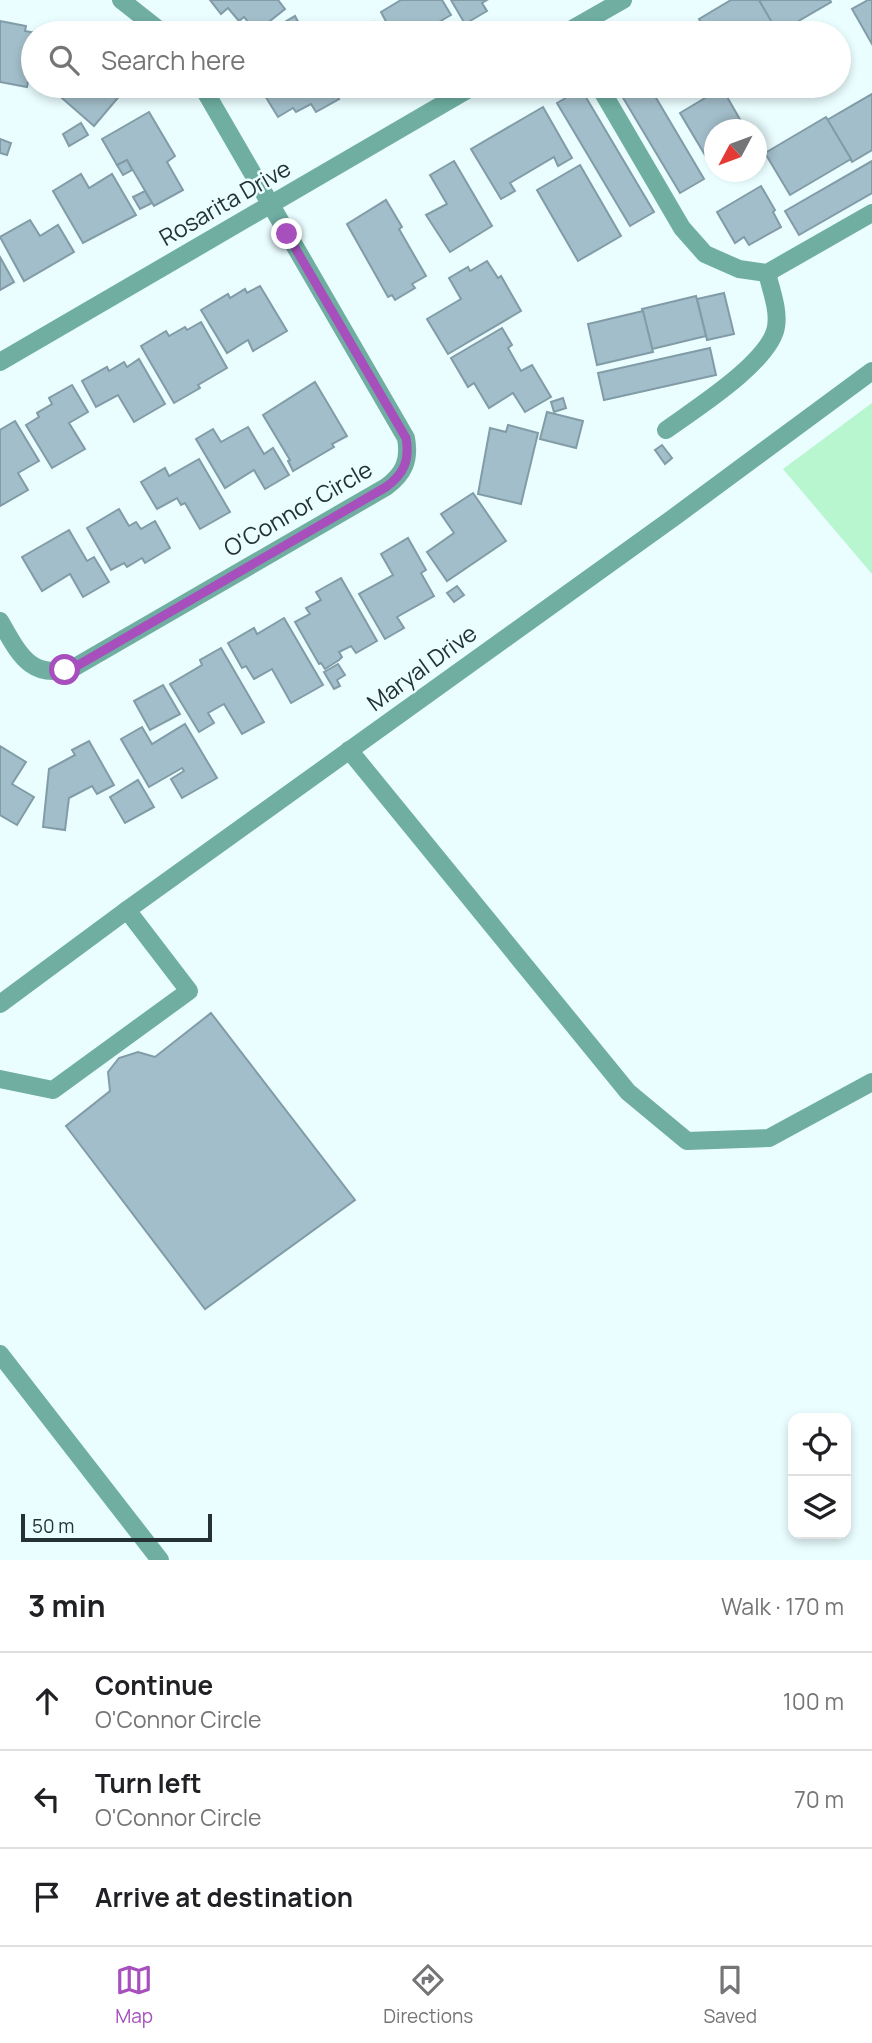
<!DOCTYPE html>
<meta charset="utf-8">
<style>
:root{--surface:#fff;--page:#f2f2f2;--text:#202124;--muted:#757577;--line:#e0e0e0;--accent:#a64fbd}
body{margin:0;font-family:Manrope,sans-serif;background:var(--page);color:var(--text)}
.controls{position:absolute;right:21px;bottom:21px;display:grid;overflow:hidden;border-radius:14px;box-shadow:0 4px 10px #0003}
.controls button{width:63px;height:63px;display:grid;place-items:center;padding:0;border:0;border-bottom:2px solid var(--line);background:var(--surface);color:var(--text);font:35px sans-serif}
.compass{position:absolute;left:704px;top:119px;width:63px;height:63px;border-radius:50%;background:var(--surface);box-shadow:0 4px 10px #0003;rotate:229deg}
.scale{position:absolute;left:21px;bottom:18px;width:191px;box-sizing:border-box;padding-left:7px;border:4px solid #253233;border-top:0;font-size:19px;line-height:24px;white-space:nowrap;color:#253233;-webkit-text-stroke:5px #eafdff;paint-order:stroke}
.stop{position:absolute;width:21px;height:21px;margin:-16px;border:5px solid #a64fbd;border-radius:50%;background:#fff}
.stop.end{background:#a64fbd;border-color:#fff;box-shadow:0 2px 7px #0008}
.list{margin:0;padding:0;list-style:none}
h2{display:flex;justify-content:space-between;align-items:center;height:91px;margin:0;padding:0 28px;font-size:30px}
h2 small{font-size:23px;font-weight:400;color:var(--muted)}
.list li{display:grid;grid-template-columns:46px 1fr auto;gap:21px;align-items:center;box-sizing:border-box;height:98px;padding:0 28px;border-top:2px solid var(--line)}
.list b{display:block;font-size:26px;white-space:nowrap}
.list p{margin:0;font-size:23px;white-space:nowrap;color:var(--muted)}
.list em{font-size:23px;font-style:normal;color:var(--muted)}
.icon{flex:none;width:38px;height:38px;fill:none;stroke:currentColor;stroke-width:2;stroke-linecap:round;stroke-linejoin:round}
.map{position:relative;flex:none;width:872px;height:1560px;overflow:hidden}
.search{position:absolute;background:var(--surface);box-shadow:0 4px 10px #0003;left:21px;right:21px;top:21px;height:77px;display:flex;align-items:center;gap:18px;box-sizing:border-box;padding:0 24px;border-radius:38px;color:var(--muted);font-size:26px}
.sheet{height:385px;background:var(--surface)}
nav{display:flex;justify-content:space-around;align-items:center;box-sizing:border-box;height:98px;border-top:2px solid var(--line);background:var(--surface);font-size:19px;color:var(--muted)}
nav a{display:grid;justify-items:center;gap:4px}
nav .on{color:var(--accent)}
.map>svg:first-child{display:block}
.green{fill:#b8f6cf}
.building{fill:#a2beca;stroke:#819ca7;stroke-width:2}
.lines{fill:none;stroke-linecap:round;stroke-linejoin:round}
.minor{stroke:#6faea1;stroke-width:18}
.route{stroke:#a64fbd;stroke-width:9}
.labels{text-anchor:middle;stroke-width:5;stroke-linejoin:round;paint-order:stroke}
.street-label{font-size:23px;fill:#253233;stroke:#eafdff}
</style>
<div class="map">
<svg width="872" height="1560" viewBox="0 0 872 1560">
<rect width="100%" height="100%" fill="#eafdff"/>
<path class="green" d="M872,403V574L783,469Z"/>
<g class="building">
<path d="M210,0H278L285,9L256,32L244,17L239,21L228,8L221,14Z"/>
<path d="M401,0H442L451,15L434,25L436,30L431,33H389L387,30L390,29L381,12Z"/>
<path d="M451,0H487L482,3L487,11L465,24Z"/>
<path d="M731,0H759L777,30L772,33H708L699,19Z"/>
<path d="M759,0H830L831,2L778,33Z"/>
<path d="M868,0H872V44L852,9Z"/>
<path d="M295,16L301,27L289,33H272L285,26L283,23Z"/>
<path d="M0,21L26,26L25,31L36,33H33V55L27,87L0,82Z"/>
<path d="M374,22L380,33H356Z"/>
<path d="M701,22L707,33H681Z"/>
<path d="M60,86H125L127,87L94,126L55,92Z"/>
<path d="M259,86H332L339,99L316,112L311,104L296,112L293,108L278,117Z"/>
<path d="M616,86H649L704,179L680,193Z"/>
<path d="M722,88L746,130H714V163L711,165L680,113Z"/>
<path d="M581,89L654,212L630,226L557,103Z"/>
<path d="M872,94V150L852,162L827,120Z"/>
<path d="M543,107L572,158L558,166L554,157L510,183L515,191L501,199L471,149Z"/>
<path d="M149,112L175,156L167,162L183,190L154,206L127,160L117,165L102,139Z"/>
<path d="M826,117L851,159L790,195L765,153Z"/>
<path d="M81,123L88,135L69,146L63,134Z"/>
<path d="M0,139L11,143L7,155L0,153Z"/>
<path d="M127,160L132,170L123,175L117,165Z"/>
<path d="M454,161L492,226L450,252L426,215L447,204L430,175Z"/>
<path d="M872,161V193L799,235L785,211Z"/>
<path d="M580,165L621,236L578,261L537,190Z"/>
<path d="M81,174L89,188L112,174L136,215L83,243L53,191Z"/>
<path d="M761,186L775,210L773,212L781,227L749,245L744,237L735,243L717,212Z"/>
<path d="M145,191L152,203L140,209L133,197Z"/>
<path d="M386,200L402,227L399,229L426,276L412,284L415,288L395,300L392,295L388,297L347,224Z"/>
<path d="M30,220L40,236L58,225L74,252L24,281L0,237Z"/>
<path d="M0,257L14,282L0,290Z"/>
<path d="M487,261L498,278L501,276L521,311L448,354L427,319L461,299L449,278L468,267L470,271Z"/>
<path d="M260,286L287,331L253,351L248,340L227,353L201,310L228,294L230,298L245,289L247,293Z"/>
<path d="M724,293L734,334L707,340L697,299Z"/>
<path d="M696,296L706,336L652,349L642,309Z"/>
<path d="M643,311L653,352L597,365L588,324Z"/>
<path d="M201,322L227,368L198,385L200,388L174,403L141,346L166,331L169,336L185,327L187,330Z"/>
<path d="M502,328L512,345L508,348L521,371L532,365L551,397L525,412L513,393L489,408L474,383L468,387L451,358Z"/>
<path d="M710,348L716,375L604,400L598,373Z"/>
<path d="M139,359L165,404L134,422L118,395L96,407L82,381L107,367L109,371L124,362L127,367Z"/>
<path d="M315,382L347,436L332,444L334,447L293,471L288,461L290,460L263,415Z"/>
<path d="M72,385L88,412L69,423L85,449L52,468L26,425L39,417L37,413L52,404L49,398Z"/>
<path d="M563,398L566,408L554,412L551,402Z"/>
<path d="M547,412L583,421L576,448L540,439Z"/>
<path d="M15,421L39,461L18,473L28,490L0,506V430Z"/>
<path d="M508,425L538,433L521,504L478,494L490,428L506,432Z"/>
<path d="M248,427L264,454L273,448L289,475L265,489L254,470L225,488L196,439L213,429L221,442Z"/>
<path d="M662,445L672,458L665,464L655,450Z"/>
<path d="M199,459L230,512L200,529L185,503L181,505L177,498L157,509L141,482L165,468L169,476Z"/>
<path d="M473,493L506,541L447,581L427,552L454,533L441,514Z"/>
<path d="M119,509L129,526L136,522L141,529L155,521L170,548L145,563L142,558L127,567L124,563L111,570L87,528Z"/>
<path d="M69,530L87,561L94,557L109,582L83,597L70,574L42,591L22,557Z"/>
<path d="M408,538L426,570L421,573L434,596L397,617L404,628L385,639L359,594L393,575L381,554Z"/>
<path d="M341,578L377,641L356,653L351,646L339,652L342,657L339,660L325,669L321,663L319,664L295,622L310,614L306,608L321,600L316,592Z"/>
<path d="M457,586L464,595L454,602L447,593Z"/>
<path d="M284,618L323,685L291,703L272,669L254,679L246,666L242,668L228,643L254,628L257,634Z"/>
<path d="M221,648L264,722L242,734L224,704L208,713L214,723L199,732L170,684L202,665L200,660Z"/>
<path d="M338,664L345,675L337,680L340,686L334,689L324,672Z"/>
<path d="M163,685L180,714L150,730L134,701Z"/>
<path d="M185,724L217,778L182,798L171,779L184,771L182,768L149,787L121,739L142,727L152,744Z"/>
<path d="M89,741L114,785L97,794L92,786L69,798L65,830L43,827L49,769L75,755L72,750Z"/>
<path d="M0,746L26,762L12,784L34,797L17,825L0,815Z"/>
<path d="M138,780L154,807L125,823L110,797Z"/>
<path d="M211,1013L355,1200L205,1309L66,1126L110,1091L108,1072L119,1058L138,1052L155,1057Z"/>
</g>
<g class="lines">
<g class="minor">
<path d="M121,0L163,33"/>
<path d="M565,33L623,0"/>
<path d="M599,86L682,228L705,254L739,269L767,273L872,213"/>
<path d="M0,362L474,86"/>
<path d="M666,430C695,409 770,362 776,327C779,310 771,290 767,273"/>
<path d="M0,621C19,654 31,682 75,667L386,487C404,474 410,460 406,438L202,86"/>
<path d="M349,750L628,1092L687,1141L769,1138L872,1082"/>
<path d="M0,1004L127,910L673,518L872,371"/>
<path d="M0,1079L53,1090L189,991L127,910"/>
<path d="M0,1354L160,1560"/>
</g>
</g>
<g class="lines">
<path class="route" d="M65,670L75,667L386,487C404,474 410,460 406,438L287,234"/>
</g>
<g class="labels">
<g class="street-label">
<text transform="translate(225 203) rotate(-30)" y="8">Rosarita Drive</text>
<text transform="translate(298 509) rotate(-30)" y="8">O'Connor Circle</text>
<text transform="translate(422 668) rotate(-36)" y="8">Maryal Drive</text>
</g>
</g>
</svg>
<div class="controls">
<button><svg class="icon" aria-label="locate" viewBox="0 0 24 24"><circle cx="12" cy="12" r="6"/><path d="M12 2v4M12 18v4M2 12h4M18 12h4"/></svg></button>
<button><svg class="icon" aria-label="layers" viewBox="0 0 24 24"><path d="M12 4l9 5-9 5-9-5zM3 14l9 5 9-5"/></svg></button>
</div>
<svg class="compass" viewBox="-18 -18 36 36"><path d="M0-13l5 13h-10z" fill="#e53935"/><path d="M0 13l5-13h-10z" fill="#757577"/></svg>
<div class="scale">50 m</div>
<div class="stop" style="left:65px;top:670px"></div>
<div class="stop end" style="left:287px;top:234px"></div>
<div class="search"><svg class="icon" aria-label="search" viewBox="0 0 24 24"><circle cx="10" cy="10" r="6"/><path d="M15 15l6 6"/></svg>Search here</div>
</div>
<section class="sheet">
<h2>3 min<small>Walk · 170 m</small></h2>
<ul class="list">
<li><svg class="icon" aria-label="ahead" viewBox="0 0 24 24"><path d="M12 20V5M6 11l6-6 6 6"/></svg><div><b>Continue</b><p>O'Connor Circle</p></div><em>100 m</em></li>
<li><svg class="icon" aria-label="left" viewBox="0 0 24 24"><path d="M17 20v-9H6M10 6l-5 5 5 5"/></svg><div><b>Turn left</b><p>O'Connor Circle</p></div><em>70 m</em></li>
<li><svg class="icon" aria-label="arrive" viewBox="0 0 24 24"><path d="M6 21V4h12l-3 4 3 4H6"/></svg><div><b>Arrive at destination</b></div></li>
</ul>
</section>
<nav>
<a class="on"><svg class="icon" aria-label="map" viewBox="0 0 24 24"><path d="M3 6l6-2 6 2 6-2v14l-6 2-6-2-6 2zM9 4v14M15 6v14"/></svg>Map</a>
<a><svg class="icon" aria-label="directions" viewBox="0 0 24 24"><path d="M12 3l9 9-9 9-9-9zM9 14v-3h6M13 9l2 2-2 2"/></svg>Directions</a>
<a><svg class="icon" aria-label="saved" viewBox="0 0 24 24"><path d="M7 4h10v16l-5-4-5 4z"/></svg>Saved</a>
</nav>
